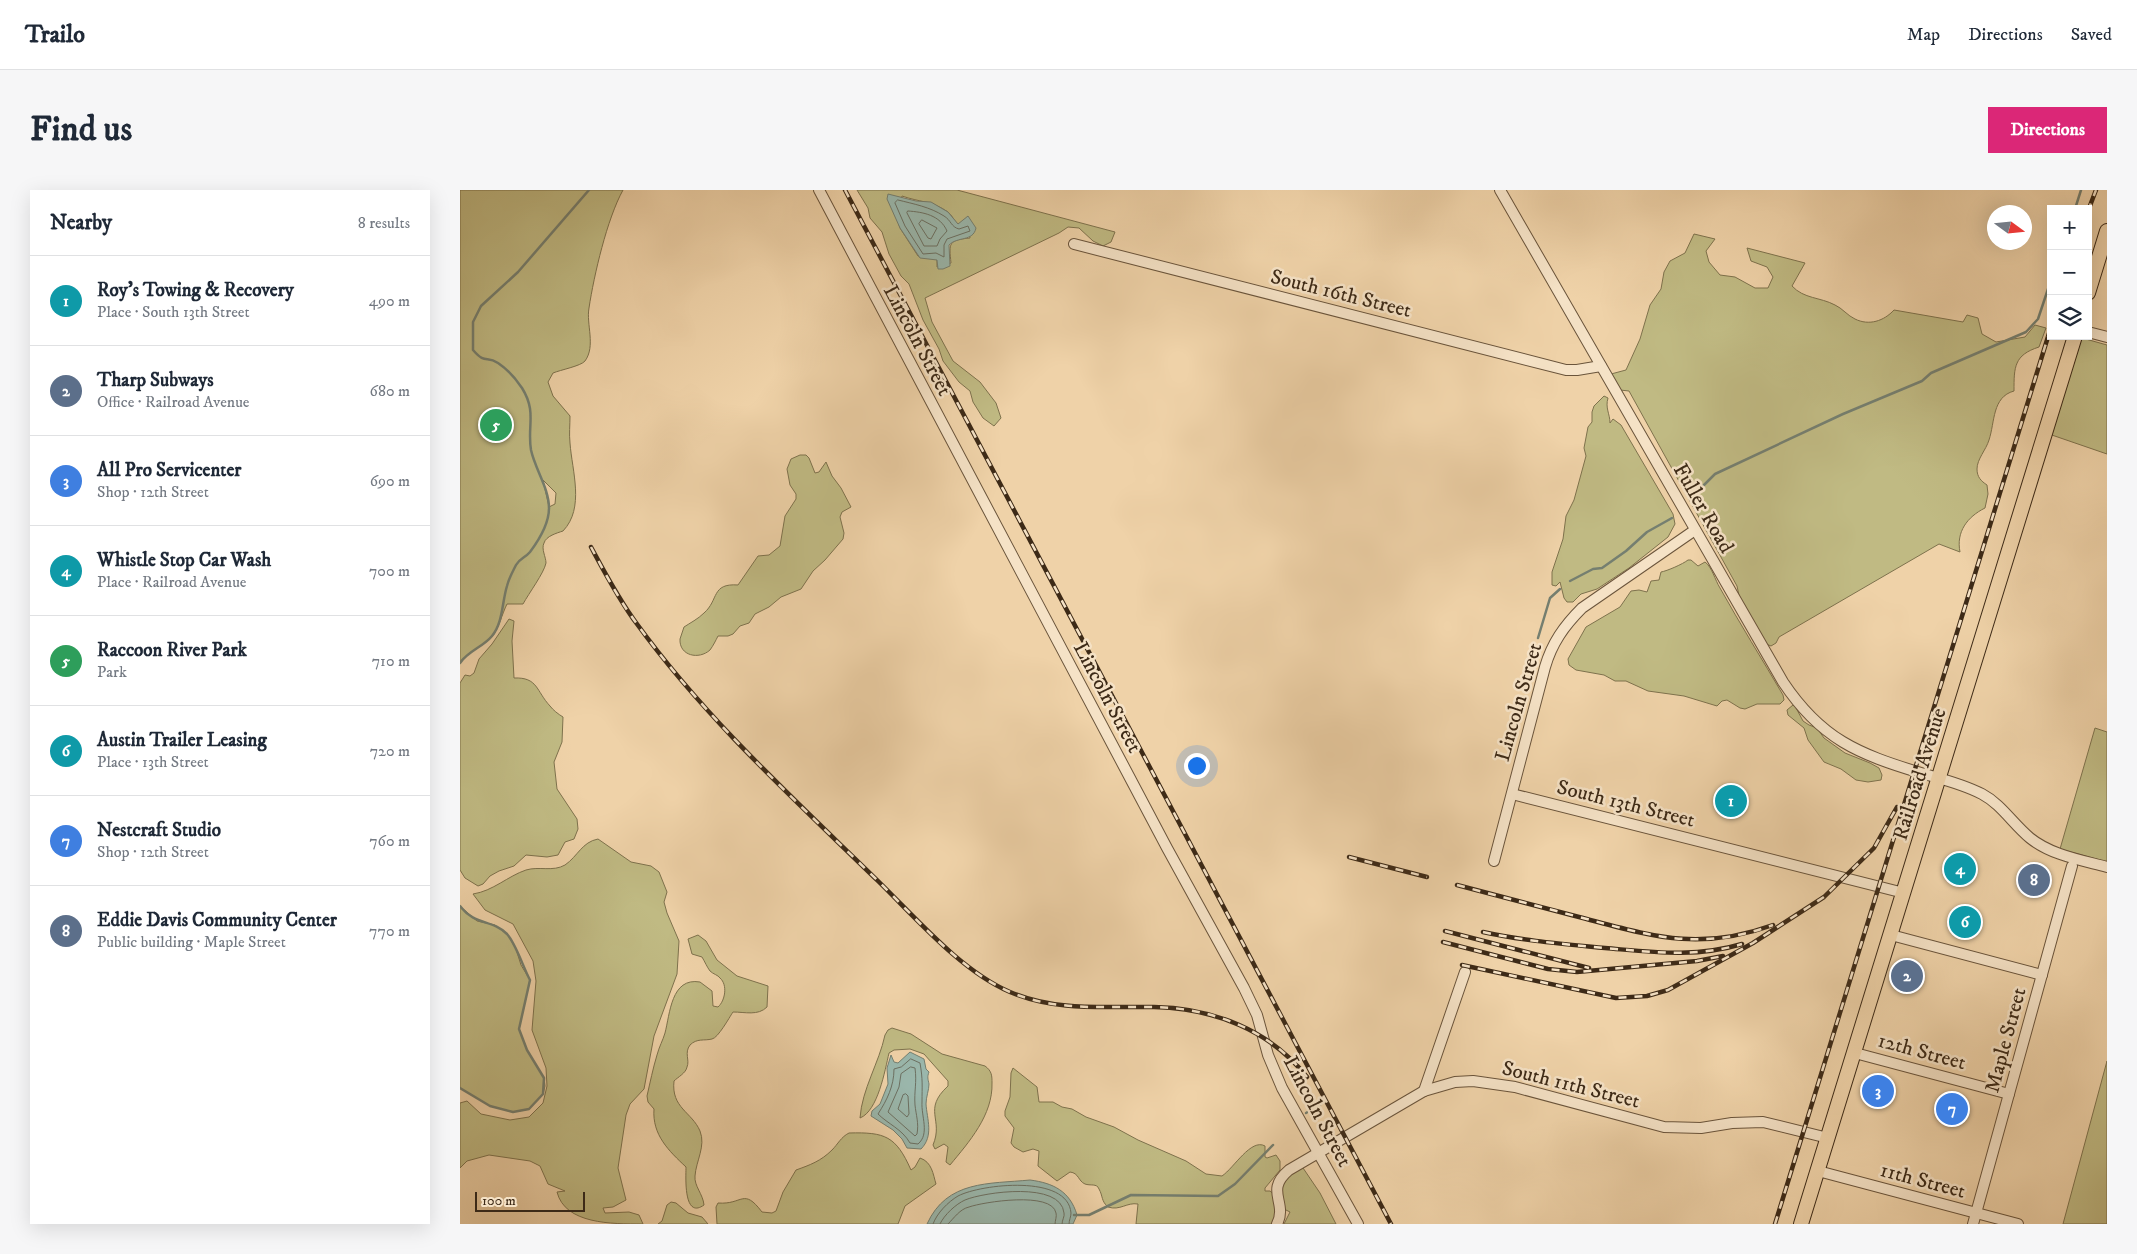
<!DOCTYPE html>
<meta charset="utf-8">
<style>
:root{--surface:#fff;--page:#f6f6f7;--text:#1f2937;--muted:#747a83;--line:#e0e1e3;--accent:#db2777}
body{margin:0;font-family:"IM FELL DW Pica",serif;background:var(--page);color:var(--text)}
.controls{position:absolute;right:15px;top:15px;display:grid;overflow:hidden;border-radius:0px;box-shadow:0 5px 20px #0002}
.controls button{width:45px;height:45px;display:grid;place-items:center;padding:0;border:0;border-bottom:1px solid var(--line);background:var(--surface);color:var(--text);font:25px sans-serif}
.compass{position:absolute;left:1527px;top:15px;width:45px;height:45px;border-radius:50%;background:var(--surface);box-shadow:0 5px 20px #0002;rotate:105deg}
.scale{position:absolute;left:15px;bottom:12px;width:110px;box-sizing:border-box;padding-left:5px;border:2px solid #3d2a17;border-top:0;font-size:14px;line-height:18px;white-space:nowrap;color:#3d2a17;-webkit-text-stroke:4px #f5e2c6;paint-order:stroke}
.you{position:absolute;left:736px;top:575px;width:18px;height:18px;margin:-12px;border:4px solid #fff;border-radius:50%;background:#1a73e8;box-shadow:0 0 0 8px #1a73e833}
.badge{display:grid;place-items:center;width:32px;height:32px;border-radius:50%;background:var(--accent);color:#fff;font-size:16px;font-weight:700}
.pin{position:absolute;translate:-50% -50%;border:2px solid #fff;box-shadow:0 1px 5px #0006}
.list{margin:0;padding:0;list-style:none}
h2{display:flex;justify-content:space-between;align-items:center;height:65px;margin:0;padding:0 20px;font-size:21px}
h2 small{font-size:16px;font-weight:400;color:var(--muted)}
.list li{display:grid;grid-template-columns:32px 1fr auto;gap:15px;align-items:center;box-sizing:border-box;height:90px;padding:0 20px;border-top:1px solid var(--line)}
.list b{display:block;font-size:19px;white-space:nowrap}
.list p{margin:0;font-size:16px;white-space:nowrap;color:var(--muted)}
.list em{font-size:16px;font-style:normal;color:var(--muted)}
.icon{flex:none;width:28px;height:28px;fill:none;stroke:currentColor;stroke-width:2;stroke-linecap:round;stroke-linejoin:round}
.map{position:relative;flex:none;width:1647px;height:1034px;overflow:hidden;border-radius:0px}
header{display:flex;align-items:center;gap:30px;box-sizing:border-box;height:70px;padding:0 25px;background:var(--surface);border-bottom:1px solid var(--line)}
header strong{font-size:24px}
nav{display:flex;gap:28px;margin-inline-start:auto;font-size:18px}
.intro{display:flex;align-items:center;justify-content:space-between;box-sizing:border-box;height:120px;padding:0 30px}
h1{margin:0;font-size:35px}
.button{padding:12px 22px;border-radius:0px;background:var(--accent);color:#fff;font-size:18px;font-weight:700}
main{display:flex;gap:30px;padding:0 30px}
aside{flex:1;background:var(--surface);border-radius:0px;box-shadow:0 5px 20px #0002}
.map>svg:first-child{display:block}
.green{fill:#c0ba83;stroke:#7e724d;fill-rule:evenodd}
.water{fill:#9ab7ac;stroke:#757f70}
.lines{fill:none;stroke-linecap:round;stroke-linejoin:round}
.shore{stroke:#6c7062;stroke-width:1}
.stream{stroke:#757f70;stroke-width:2.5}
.minor-casing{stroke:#6a543b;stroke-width:12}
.major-casing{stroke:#3d2a17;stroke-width:16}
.minor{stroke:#f5e2c6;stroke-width:10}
.major{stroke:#efd2a8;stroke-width:14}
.rail-casing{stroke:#3d2a17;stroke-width:4.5}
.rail{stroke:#f5e2c6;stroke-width:2.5;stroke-dasharray:8;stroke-linecap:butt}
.labels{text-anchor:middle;stroke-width:5;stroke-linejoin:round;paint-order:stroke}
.street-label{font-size:21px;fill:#3d2a17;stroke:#f5e2c6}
</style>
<header>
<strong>Trailo</strong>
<nav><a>Map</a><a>Directions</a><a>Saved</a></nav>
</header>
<div class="intro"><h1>Find us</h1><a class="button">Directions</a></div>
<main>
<aside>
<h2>Nearby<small>8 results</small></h2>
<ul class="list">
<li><span class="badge" style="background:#0f9aa8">1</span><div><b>Roy's Towing &amp; Recovery</b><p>Place · South 13th Street</p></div><em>490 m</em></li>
<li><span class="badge" style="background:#5c6f8a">2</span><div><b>Tharp Subways</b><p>Office · Railroad Avenue</p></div><em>680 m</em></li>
<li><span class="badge" style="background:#3f7fe0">3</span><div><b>All Pro Servicenter</b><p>Shop · 12th Street</p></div><em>690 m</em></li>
<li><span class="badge" style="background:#0f9aa8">4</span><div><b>Whistle Stop Car Wash</b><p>Place · Railroad Avenue</p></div><em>700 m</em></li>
<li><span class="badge" style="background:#2e9e5b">5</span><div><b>Raccoon River Park</b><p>Park</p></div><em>710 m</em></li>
<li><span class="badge" style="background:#0f9aa8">6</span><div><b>Austin Trailer Leasing</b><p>Place · 13th Street</p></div><em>720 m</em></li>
<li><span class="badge" style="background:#3f7fe0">7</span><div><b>Nestcraft Studio</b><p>Shop · 12th Street</p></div><em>760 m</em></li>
<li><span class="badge" style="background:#5c6f8a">8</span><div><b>Eddie Davis Community Center</b><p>Public building · Maple Street</p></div><em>770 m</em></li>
</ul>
</aside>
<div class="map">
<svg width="1647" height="1034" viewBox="0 0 1647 1034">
<rect width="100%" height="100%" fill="#efd2a8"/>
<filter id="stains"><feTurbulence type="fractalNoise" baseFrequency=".004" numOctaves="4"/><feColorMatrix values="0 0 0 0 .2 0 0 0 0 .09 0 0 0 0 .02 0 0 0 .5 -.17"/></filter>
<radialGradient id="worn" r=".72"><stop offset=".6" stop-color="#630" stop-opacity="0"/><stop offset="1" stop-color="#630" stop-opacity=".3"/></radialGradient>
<g class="green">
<path d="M0,0H163C147,29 134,85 129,118C126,134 136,156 125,171C121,176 100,180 93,183L88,192L93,206L110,226C110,235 109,244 110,253C112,281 125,318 103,341C97,343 86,346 84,353C81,359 86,367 86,373C84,383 69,403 63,414H47C42,424 39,438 32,447C22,457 8,461 0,473ZM83,290L96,303L95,314L89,317Z"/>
<path d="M397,0H497L655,42L651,52L643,56L633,51L619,38L608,37L599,43L465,108L472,132L493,171L520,192L536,213L541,228L534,236L523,228L513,212L510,201L499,192L483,171L479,159L463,130L449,94L441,86L429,64L422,42L410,28L408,18ZM442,6C459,12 472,11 488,22C492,25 494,31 498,34L503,32L506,28L510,48C488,50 489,53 491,73L477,77V70L476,68L458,66L440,38L436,26Z"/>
<path d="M1234,44L1255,49L1246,61L1249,72L1260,85L1275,87L1295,98H1308L1313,87L1307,77L1291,71L1287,58L1345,73L1332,96C1344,109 1360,107 1375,115C1382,118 1388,126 1395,129C1409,136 1424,131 1434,120L1503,132L1507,125L1518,128L1522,144L1536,152L1565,147L1575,135L1586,138L1579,157C1554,165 1554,177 1554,201C1532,207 1535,232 1529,250C1526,260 1517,269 1517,279C1517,287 1521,291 1527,295L1528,304L1525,318C1507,327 1496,342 1500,362L1479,354L1319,447L1316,453L1311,456L1304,453L1280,410L1277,396L1169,201L1160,200L1151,184L1166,180L1180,149L1190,115L1201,99L1204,82L1210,71L1225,63Z"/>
<path d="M1615,146L1647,155V264L1586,243Z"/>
<path d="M1144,206L1148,208C1145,218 1150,224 1150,233L1153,229L1161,235L1213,324L1215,334L1208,347L1169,378L1137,399L1121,404L1113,412H1107L1104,408L1100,392L1096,396L1092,395V382L1103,349L1106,326L1114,310L1126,266L1124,258L1128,237L1132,232V222L1134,216Z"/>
<path d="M340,265H346L349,268L355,283L359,282L366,272L372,286L381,298L391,317L382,322L380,327L384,343L383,349L365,370L353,381L341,399L321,407L309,417L295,424L289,433L280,436L273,444L268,446H258C256,450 253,456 250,460C239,470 219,466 220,449C221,445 223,441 224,437C230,433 238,429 244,423C259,410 251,393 278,395L298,366L309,365L320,356L325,326L336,309V304L330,295L327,279L331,269Z"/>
<path d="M1228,370H1231L1238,376L1245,372C1252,377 1255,390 1260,398C1280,434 1302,469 1323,505L1324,510L1320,514H1297L1285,519L1280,518L1267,510L1262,511L1257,516L1224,506L1188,501L1166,491H1155L1144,485L1116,480L1109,475L1108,469L1126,437L1160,417L1171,401L1179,400L1187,402L1191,391L1199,390L1201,382C1207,381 1223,374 1228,370Z"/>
<path d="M49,429L54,431L52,451L54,488C78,487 76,501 90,516C93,520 98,524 103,527L102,552L94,572L97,599L117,629L118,639L114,649L105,652L98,665L87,667L66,665L54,676L39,681L30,686L23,694L18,696L5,688L0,680V493L5,485L10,486L14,483L19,469L32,454Z"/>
<path d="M1333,515L1335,516L1343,531L1349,535L1357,538L1364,548L1385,563L1410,573L1419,578L1422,585L1421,590L1408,592L1396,590L1381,579L1364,572L1348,550L1344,538L1328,525L1327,520Z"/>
<path d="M1635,538L1647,542V672L1600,659Z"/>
<path d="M138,649L171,672L191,676L199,682L207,702L204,712L207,723L219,751L217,784L194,846L184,899L170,914L166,925L158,978L166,1010L153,1017L143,1018L145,1023L169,1022L179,1025L183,1034C151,1034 105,1034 97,1002L105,1001L88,994L80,976L70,971L29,965L7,971L0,978V913L7,911L21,924L50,930L69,927L83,913L87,896L86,878L72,840L76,791L73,771L53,734L25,720L13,704C33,701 48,686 66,680C79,676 93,682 105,675C118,666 122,652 138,649Z"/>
<path d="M0,716L17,731L35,735L48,745L56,759L61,775L70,790L59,839L67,860L84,888L85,896L83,904L69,919L53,922L30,916L0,898Z"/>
<path d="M238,745L246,751L257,770L277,786L308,796L307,817C298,826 285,822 273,822C269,828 258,848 252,849C244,851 237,848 230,855C224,863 230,870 227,877C226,883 218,887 214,891C211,918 232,922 240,941C246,956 236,971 235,986C234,996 243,1004 244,1015C223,1030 226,986 226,977C209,961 192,945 194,919L188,912L187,906C190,893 193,878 197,865C199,857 203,850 205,843C210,824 211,787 240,792L252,801L253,816L258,817C265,811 268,795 260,788C258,785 253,784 250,781C247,777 245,772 242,767L232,764L228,749Z"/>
<path d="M432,838L451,844L482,864L525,876C532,881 532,886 532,893C533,925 509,952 490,975L486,972L488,957L484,954L475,959L473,955C484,929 462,920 488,896V891L464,864L450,859L434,860L429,863C425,880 418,921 400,928C402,899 419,873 425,845L428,840Z"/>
<path d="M1647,871V1034H1603Z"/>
<path d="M553,878L577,897L579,912H593L602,917L612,919L626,927L654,937L678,950L726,971L746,984L762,986C774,978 791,948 805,956V967L807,968L816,965L820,971V980L805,998V1001H810L815,1005L817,1021L812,1034H676L678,1014C667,1012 660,1021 648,1017C641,1011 643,1006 639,999C637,993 630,996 625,994C618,991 619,983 610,982L597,991L578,976L579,961L573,959L563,962L554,957L551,953L554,938L545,926V921L550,907L551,883Z"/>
<path d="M389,943C425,942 436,946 451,980L455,977L460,968C472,972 473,984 476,994L445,1016L438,1034H257L256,1017L258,1013C283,1015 283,997 302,1022L312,1023L316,1021L323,1002L336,980C350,975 361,971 372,960C378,954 381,947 389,943Z"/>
<path d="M841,975L860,1003L876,1034H824L830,1022L824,1019L819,997Z"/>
<path d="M211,1012L216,1013L228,1023L242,1027L248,1034H198L202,1031L207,1015Z"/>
</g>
<g class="water">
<path d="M428,4L456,11L471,12L488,22L498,34L508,26L516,38C513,52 498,46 489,55L490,76L483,79H478L477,70L460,68L440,38L427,9Z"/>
<path d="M450,862L464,869L466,879L469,882C467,887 468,889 469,894C469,900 466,907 466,914C467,929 474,946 461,959L447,958L442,949L433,940L411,926L412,921L420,914L428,894L427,878L431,865L434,872L438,873Z"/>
<path d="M570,990C593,993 610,1001 617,1025L613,1034H467C487,990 529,994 570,990Z"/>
</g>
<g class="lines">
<g class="shore">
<path d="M438,10C454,14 470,17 484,26C491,30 491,37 499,39L508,36L510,41L487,49L484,55V67L476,63L463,64L445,36L435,13Z"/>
<path d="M448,21C463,22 480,25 487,41L480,49L477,56H464L447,23Z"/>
<path d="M462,30L477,38L471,49L468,48L459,34Z"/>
<path d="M451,869L460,873C463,890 462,896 462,912C461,926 470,944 458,954L450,953C442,939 428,934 418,924C427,910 434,896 434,879L441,877Z"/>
<path d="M451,877L455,878C457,893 454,901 455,915C456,925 459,933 457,944L455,946L428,922L439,897L441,884Z"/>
<path d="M446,904L448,906L449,924L447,927L438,919L443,905Z"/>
<path d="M473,1034C477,1023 488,1012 498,1006C521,994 608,984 611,1023C611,1027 609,1030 609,1034"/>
<path d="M480,1034C484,1025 496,1014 505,1010C524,1002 601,991 604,1023C605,1026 602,1030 602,1034"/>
<path d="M488,1034C494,1028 500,1019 509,1017C523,1012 592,1001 596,1023C597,1026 595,1031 595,1034"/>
</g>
<g class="stream">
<path d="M1615,19L1621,0"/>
<path d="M1235,304L1255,284L1383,224L1462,191L1471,183L1566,142L1578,129L1591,90"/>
<path d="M1110,391L1133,379L1142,378L1166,361L1187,342L1212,328"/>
<path d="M1078,448L1090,408L1100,399"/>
<path d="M0,473C8,461 23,457 32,446C43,433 42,412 47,396C49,388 53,381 56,375C60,368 65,368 70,362C79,350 89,334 89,318C89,298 75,279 71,260C67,236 77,222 62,198C56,189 47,179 38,173C26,165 26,175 13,160V132L21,116L58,82L129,0"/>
<path d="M0,716C15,736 32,729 47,744C56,754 63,777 70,790L59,839L67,860L84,888L83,904L69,919L53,922L30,916L0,898"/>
<path d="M846,923L861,914"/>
<path d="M614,1025H629L671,1005L758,1006L775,994L813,955"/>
</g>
<defs>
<g id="minor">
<path d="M359,0L707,658L784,798L797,825L808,865L822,898L898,1034"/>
<path d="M1040,0L1323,492C1361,549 1398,564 1461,583C1482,589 1503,594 1522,604C1541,614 1553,634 1570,648C1591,665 1621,670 1647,677"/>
<path d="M614,54L1106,180H1117L1141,176"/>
<path d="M1628,142L1647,147"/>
<path d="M1052,604L1444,703"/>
<path d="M1034,671L1085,477C1092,453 1104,436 1122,418L1235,340"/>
<path d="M1431,745L1582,785"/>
<path d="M1395,863L1549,904"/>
<path d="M964,901L1005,782"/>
<path d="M1358,981L1558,1034"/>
<path d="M817,1034C828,1012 804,1001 829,980L964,901L995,892L1013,891L1055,897L1204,937L1241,938L1272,933L1303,932L1368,948"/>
<path d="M1513,1034L1612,676"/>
</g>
<g id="major">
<path d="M1628,103L1647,41"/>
<path d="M1341,1034L1615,146"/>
</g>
</defs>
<use href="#minor" class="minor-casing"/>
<use href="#major" class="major-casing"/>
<use href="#minor" class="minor"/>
<use href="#major" class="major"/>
<defs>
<g id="rail">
<path d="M385,0L931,1034"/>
<path d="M1628,21L1636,0"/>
<path d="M131,357C145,383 159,410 177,434C246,529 334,609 418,691C456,728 501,781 550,802C597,822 645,816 694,817C753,818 810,840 847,887"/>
<path d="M889,667L967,687"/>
<path d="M997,695C1038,706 1078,716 1119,727C1192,746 1238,762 1313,735"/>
<path d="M985,741L1129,778"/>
<path d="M1023,742C1064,751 1104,754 1145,758C1193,762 1235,768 1282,754"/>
<path d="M983,752L1088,779L1117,782L1237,771L1263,766"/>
<path d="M1002,775L1156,808L1187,806L1208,800L1293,753L1364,707L1414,658L1437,617"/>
<path d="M1315,1034L1591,137"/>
</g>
</defs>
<use href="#rail" class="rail-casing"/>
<use href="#rail" class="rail"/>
</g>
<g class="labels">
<g class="street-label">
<text transform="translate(881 103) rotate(14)" y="7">South 16th Street</text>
<text transform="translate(458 150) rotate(62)" y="7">Lincoln Street</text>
<text transform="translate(1244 318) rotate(60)" y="7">Fuller Road</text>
<text transform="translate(648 507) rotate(62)" y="7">Lincoln Street</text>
<text transform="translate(1058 512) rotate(-74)" y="7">Lincoln Street</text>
<text transform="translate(1459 584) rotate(-73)" y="7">Railroad Avenue</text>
<text transform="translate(1166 613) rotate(14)" y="7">South 13th Street</text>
<text transform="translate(1545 850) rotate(-75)" y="7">Maple Street</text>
<text transform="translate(1462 861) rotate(15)" y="7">12th Street</text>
<text transform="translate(1111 894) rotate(14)" y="7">South 11th Street</text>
<text transform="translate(858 921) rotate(62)" y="7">Lincoln Street</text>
<text transform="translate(1463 990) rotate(15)" y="7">11th Street</text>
</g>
</g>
<rect width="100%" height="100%" filter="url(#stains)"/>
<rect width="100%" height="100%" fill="url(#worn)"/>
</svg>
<div class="controls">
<button>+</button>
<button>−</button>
<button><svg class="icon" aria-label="layers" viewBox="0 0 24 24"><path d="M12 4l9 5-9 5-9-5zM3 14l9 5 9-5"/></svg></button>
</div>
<svg class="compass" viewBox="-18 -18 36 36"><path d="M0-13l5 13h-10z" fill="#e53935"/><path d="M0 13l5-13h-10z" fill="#747a83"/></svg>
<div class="scale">100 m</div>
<div class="you"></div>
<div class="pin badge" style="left:1271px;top:611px;background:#0f9aa8">1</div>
<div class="pin badge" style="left:1447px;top:786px;background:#5c6f8a">2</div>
<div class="pin badge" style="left:1418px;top:901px;background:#3f7fe0">3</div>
<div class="pin badge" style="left:1500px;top:679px;background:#0f9aa8">4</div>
<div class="pin badge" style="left:36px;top:235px;background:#2e9e5b">5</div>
<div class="pin badge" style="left:1505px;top:732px;background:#0f9aa8">6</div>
<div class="pin badge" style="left:1492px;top:919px;background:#3f7fe0">7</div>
<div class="pin badge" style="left:1574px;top:690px;background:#5c6f8a">8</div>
</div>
</main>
